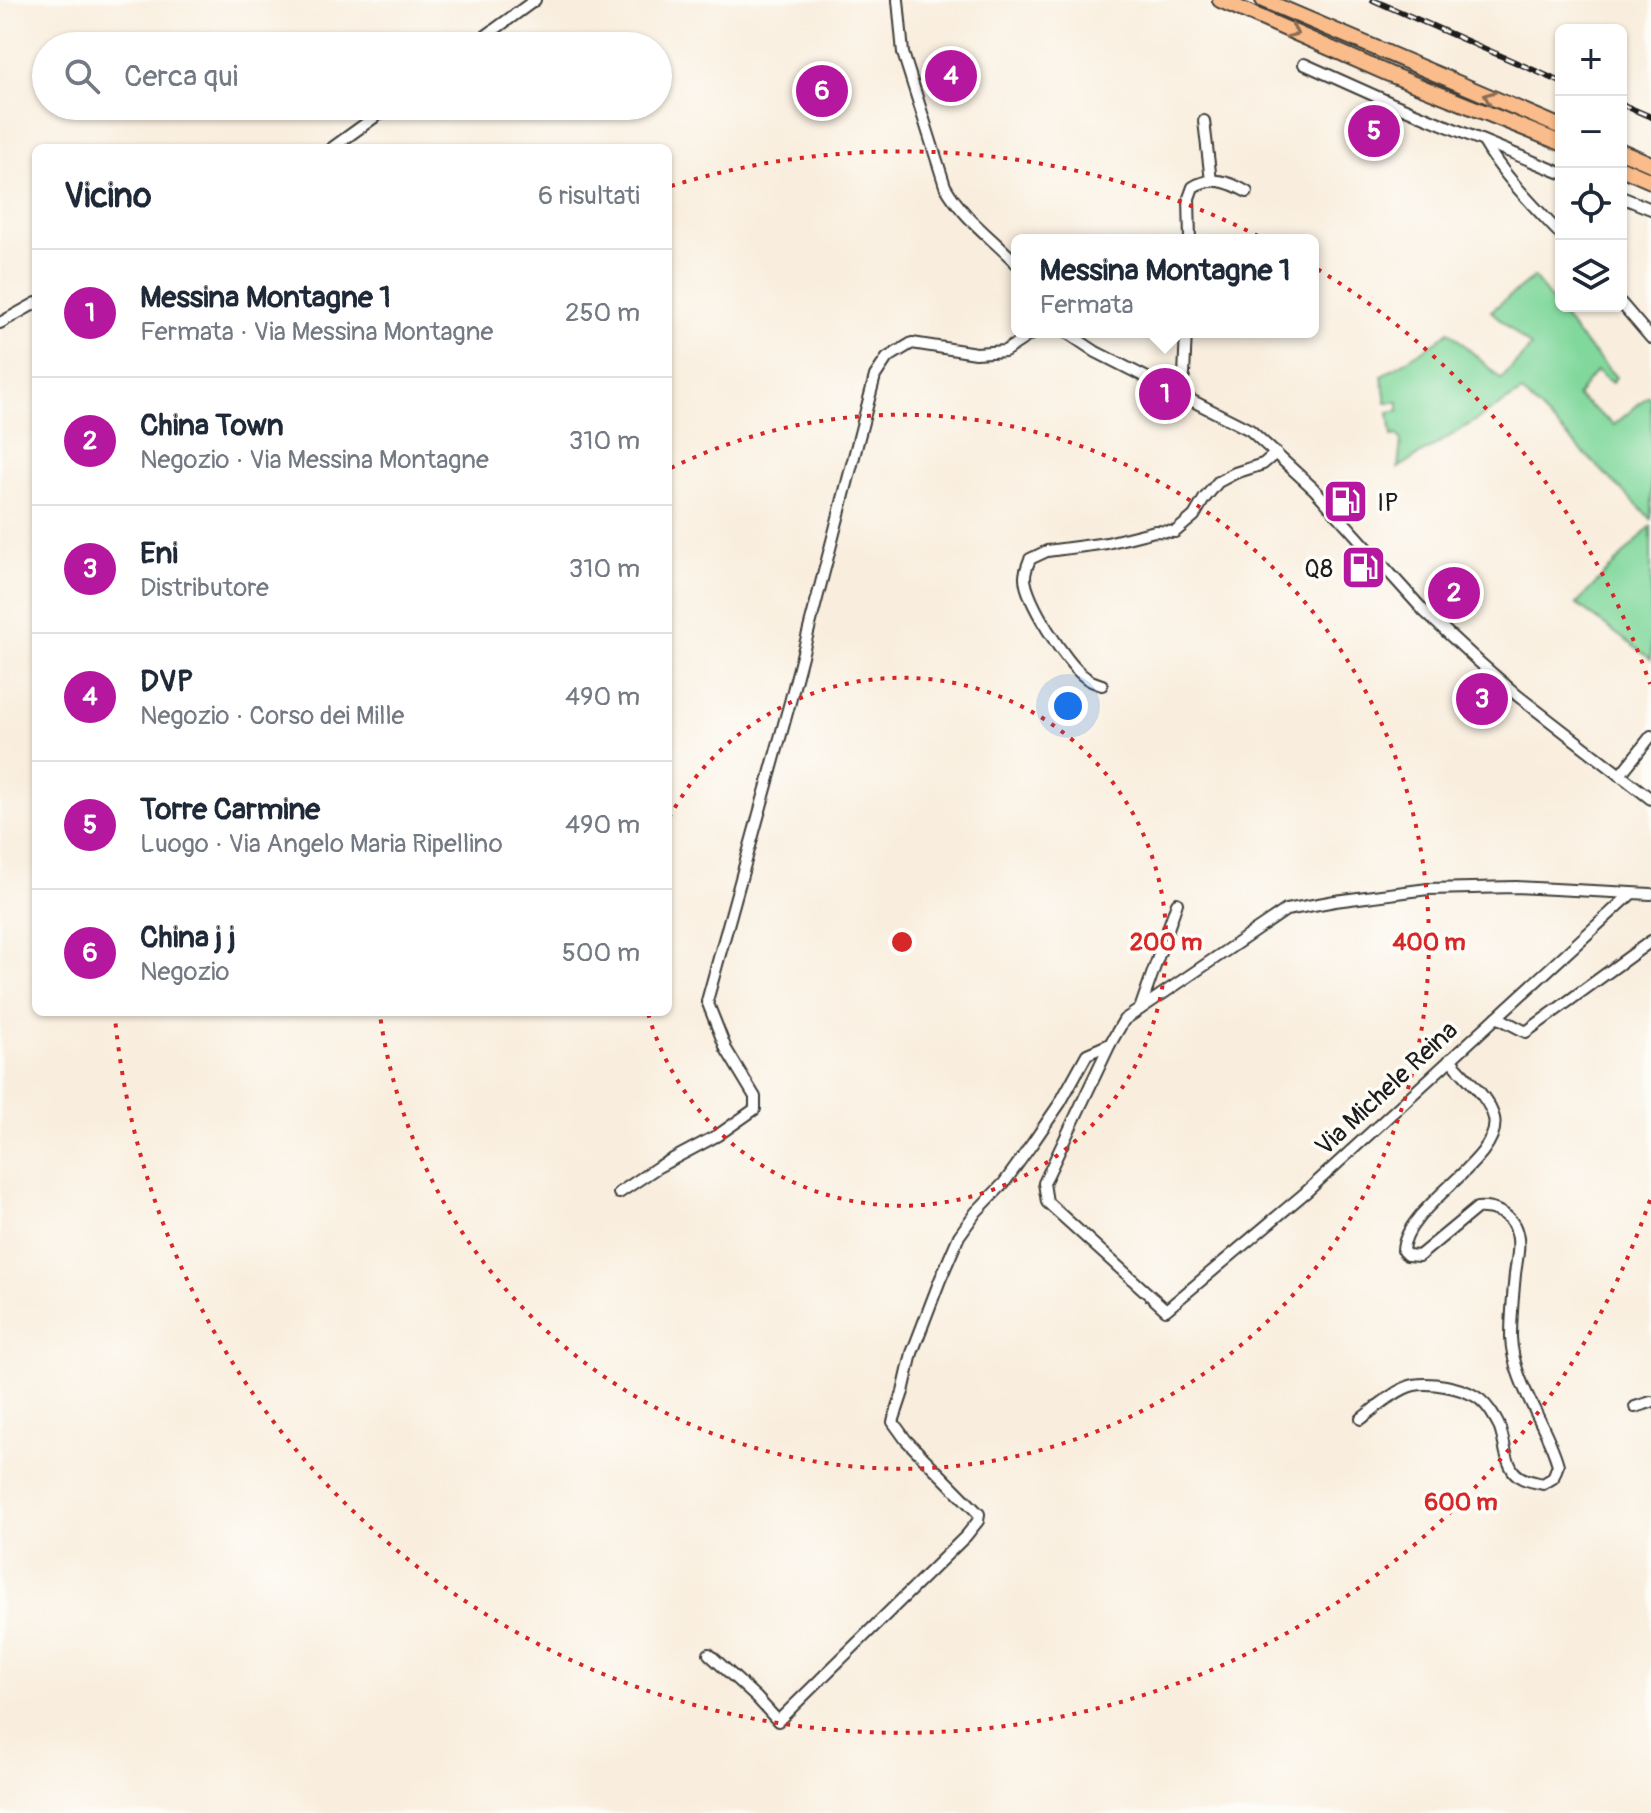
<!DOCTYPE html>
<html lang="it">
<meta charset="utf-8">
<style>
:root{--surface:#fff;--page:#f6f6f7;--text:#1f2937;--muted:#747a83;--line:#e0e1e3;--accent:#b5179e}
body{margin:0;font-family:Pangolin,sans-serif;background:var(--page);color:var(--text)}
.controls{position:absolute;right:24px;top:24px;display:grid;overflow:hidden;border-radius:12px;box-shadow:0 2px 6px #0004}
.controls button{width:72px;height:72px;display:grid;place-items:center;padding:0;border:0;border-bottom:2px solid var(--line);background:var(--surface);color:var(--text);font:40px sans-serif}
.you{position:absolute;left:1068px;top:706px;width:28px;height:28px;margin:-20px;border:6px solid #fff;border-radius:50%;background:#1a73e8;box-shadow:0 0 0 12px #1a73e833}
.badge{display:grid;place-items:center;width:52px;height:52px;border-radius:50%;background:var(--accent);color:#fff;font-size:26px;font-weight:700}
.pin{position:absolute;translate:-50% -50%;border:4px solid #fff;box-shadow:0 2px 8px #0006}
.popup{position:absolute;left:1011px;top:234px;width:308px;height:104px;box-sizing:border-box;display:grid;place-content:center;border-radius:12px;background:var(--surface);filter:drop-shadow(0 2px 6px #0005);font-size:26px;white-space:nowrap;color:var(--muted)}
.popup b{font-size:30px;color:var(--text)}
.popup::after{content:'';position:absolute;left:50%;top:100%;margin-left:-16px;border:16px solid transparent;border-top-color:var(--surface)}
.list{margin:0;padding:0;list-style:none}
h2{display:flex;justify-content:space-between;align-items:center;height:104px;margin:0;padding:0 32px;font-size:34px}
h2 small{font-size:26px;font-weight:400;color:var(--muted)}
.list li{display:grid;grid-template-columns:52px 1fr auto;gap:24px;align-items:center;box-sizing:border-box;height:128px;padding:0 32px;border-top:2px solid var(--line)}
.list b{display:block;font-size:30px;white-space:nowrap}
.list p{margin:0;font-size:26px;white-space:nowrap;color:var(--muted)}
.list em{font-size:26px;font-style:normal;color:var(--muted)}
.icon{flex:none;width:44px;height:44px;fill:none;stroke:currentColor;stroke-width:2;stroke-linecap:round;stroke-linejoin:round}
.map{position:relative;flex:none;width:1651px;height:1813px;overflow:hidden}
.search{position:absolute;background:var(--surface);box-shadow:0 2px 6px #0004;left:32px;top:32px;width:640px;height:88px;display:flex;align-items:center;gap:20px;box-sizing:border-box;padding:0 28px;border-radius:44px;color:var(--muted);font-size:30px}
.panel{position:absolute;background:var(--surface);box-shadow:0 2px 6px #0004;left:32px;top:144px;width:640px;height:872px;border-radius:12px}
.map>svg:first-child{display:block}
.green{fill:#81d89c;stroke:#4e7a5c;stroke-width:2}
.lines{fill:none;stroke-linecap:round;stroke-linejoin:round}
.minor-casing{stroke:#3d3c39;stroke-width:14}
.highway-casing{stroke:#3d3c39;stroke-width:18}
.minor{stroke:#fff;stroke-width:10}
.highway{stroke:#f9bc8a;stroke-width:14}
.rail-casing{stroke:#1c1c1c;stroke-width:6}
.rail{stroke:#fdfcf7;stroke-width:3;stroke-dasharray:9;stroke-linecap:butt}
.oneway{stroke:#8a6c53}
.ring{fill:none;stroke:#d62828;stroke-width:4;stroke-dasharray:4 8}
.labels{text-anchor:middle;stroke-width:7;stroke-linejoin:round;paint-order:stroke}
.poi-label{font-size:26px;fill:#1c1c1c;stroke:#fdfcf7;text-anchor:start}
.street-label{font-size:26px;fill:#1c1c1c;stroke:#fdfcf7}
.centre{fill:#d62828;stroke:#fdfcf7;stroke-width:4}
.ring-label{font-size:24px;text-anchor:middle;font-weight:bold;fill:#d62828;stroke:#fdfcf7;stroke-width:7;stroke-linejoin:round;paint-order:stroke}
</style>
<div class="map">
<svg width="1651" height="1813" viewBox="0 0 1651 1813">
<rect width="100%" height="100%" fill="#fdfcf7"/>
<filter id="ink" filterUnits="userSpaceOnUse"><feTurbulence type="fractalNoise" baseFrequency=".0125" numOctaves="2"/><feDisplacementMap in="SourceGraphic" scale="16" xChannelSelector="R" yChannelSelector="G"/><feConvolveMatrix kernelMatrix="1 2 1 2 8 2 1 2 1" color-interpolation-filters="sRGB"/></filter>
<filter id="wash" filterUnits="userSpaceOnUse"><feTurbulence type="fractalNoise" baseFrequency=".006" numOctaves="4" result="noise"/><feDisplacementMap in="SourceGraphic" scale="32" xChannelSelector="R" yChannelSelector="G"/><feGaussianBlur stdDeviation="1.8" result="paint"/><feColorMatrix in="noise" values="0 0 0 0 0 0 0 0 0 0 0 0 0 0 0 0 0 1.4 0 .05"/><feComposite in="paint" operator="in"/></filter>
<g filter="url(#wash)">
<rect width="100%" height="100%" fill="#f9eede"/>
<g class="green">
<path d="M1534,277L1578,336L1616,377L1612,383L1596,371L1577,396L1614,425L1648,396L1651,398V519L1522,392L1398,468L1401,441L1398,435L1392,436L1389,412L1399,410V402H1386L1382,376L1437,341L1449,331L1501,379L1531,347L1491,311Z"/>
<path d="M1651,526V659L1576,604Z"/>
</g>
</g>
<g filter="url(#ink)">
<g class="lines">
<defs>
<g id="minor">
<path d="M898,0L903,53L945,186C964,219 991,237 1017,264"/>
<path d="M472,46L535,0"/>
<path d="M1304,64L1391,103L1561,173"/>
<path d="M1204,121L1211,181"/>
<path d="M1484,142C1504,177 1534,206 1561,235"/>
<path d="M332,148L390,106"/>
<path d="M1621,197L1651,209"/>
<path d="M1190,240L1189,198L1193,187C1212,176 1228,181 1247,192"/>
<path d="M1621,303L1651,338"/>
<path d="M0,323L36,303"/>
<path d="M1066,332L1096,352L1250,430L1314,489L1424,611L1478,661L1518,696L1651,799"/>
<path d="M1177,394L1184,375L1186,332"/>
<path d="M1102,685C1096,683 1089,681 1085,677C1067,665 1024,598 1025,577C1025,571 1028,564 1030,559L1047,551L1107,543L1155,531L1175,532L1194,516L1204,499L1218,482L1235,473L1263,464L1276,453"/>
<path d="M1620,775L1651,736"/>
<path d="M1631,894L1305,1193L1166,1310L1047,1202L1044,1183L1110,1044L1124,1020L1286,910L1335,901L1428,889L1516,887L1651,894"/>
<path d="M1140,1009L1177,903"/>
<path d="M1497,1017L1526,1032L1651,941"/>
<path d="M619,1193L658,1167L718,1135L755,1109V1097L726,1049L707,1001L790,702L875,376L887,358L912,343L976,353L1005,351L1034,332"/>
<path d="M1635,1407L1651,1402"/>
<path d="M1361,1419C1374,1409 1398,1388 1414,1385C1432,1382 1459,1387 1475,1396C1484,1401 1491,1411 1496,1420C1505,1434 1503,1453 1511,1467C1517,1480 1531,1481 1543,1484L1553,1478L1558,1465C1546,1421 1513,1385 1511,1337C1511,1316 1513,1295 1515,1274C1517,1258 1522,1241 1514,1225C1507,1212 1491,1207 1477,1208L1419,1256L1407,1255L1403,1251C1404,1206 1503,1160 1494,1118C1488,1095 1464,1077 1450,1059"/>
<path d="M709,1654L757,1698L778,1721L966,1536L978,1521L979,1514L906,1440L893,1422L903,1392L912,1353L940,1280L959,1236L976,1212L1004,1183L1032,1144L1060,1103L1087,1054L1110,1044"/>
</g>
<g id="highway">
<path d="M1220,0L1389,74L1561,143"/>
<path d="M1263,0L1561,127"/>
<path d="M1621,151L1651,164"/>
<path d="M1621,168L1651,181"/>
</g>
</defs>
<use href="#minor" class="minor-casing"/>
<use href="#highway" class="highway-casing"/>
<use href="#minor" class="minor"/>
<use href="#highway" class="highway"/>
<defs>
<g id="rail">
<path d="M1373,0L1561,82"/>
<path d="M1621,104L1651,117"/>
</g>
</defs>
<use href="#rail" class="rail-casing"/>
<use href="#rail" class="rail"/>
</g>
<defs><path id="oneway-chevron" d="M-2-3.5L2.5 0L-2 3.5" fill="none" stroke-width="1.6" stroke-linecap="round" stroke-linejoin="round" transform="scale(2)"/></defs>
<g class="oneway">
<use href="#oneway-chevron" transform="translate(1293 32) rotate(24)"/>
<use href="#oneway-chevron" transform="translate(1489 97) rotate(-157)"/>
</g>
</g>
<g class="ring">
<path d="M669 818A264 264 0 1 1 648 1013"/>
<path d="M671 468A527 527 0 1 1 380 1015"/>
<path d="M1650 1200A791 791 0 0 1 115 1018M671 186A791 791 0 0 1 1650 684"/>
</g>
<defs>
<symbol id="fuel-square" viewBox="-11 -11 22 22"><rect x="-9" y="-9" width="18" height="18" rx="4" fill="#b5179e" stroke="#fdfcf7"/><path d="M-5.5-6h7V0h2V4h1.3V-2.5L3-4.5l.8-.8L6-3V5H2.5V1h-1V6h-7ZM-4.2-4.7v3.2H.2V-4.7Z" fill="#fff"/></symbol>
</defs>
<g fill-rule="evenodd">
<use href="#fuel-square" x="1320" y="476" width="51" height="51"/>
<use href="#fuel-square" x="1338" y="542" width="51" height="51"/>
</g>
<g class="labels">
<g class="poi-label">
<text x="1377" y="511">IP</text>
<text x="1333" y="577" text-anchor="end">Q8</text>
</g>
<g class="street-label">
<text transform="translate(1386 1088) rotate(-43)" y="9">Via Michele Reina</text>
</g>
</g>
<circle cx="902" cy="942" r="12" class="centre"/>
<g class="ring-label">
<text x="1166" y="950">200 m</text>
<text x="1429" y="950">400 m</text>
<text x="1461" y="1510">600 m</text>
</g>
</svg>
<div class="controls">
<button>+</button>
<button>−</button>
<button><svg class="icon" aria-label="locate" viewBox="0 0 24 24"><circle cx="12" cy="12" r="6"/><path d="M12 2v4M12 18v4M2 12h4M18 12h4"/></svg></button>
<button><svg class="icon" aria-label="layers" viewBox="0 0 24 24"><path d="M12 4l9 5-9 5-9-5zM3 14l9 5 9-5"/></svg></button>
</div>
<div class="you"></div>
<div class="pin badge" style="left:1165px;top:394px">1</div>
<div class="popup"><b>Messina Montagne 1</b>Fermata</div>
<div class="pin badge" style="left:1454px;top:593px">2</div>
<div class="pin badge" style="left:1482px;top:699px">3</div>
<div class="pin badge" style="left:951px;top:76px">4</div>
<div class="pin badge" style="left:1374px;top:131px">5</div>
<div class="pin badge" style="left:822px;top:91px">6</div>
<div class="search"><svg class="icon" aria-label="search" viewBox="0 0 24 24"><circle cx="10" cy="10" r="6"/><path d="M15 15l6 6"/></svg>Cerca qui</div>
<section class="panel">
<h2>Vicino<small>6 risultati</small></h2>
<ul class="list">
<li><span class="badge">1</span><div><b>Messina Montagne 1</b><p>Fermata · Via Messina Montagne</p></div><em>250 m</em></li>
<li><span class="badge">2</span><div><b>China Town</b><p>Negozio · Via Messina Montagne</p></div><em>310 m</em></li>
<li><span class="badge">3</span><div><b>Eni</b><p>Distributore</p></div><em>310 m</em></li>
<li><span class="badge">4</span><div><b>DVP</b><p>Negozio · Corso dei Mille</p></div><em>490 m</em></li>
<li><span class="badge">5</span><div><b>Torre Carmine</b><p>Luogo · Via Angelo Maria Ripellino</p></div><em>490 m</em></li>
<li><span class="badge">6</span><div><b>China j j</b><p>Negozio</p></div><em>500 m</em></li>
</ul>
</section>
</div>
